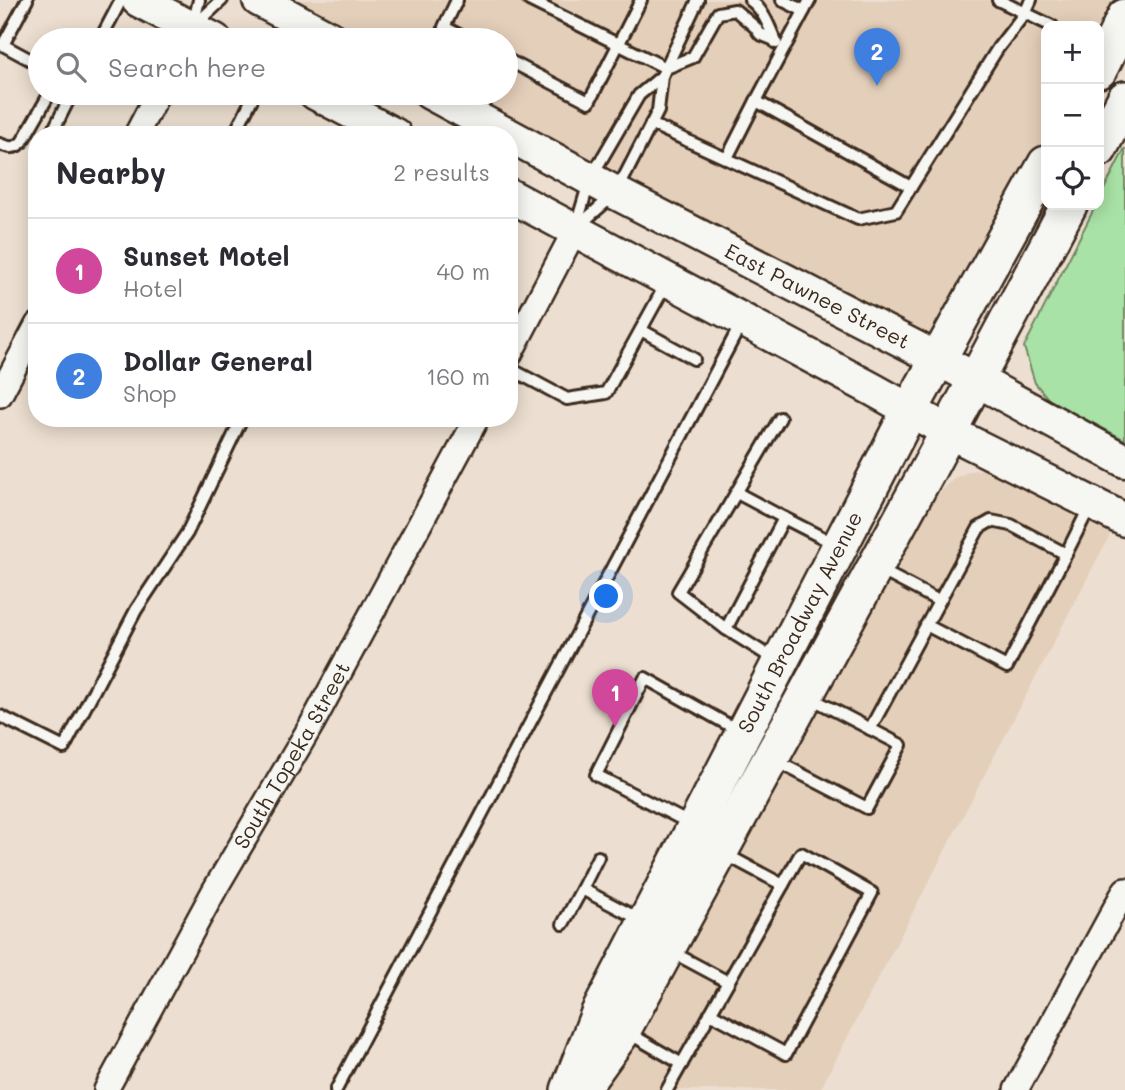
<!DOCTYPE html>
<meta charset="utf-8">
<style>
:root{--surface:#fff;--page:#f2f2f3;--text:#2b2b33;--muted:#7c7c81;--line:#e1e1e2;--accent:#db2777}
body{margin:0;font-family:Mali,sans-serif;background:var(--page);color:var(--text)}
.controls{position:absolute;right:21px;top:21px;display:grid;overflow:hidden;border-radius:14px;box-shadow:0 4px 18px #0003}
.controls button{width:63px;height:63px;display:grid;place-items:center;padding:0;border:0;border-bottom:2px solid var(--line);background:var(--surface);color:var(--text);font:35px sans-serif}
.you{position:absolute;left:607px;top:597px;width:24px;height:24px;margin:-18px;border:5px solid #fff;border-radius:50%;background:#1a73e8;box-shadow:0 0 0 10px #1a73e833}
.badge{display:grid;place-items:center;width:46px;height:46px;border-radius:50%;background:var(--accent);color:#fff;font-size:23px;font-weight:700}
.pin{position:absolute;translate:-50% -58px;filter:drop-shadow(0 2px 4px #0008)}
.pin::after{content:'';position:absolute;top:37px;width:24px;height:21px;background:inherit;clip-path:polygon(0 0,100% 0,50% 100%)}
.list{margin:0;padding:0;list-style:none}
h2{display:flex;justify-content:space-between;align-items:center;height:91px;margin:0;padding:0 28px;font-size:30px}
h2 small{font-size:23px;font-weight:400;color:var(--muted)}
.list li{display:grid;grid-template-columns:46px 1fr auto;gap:21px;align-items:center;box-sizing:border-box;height:105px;padding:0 28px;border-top:2px solid var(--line)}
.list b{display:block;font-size:26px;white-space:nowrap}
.list p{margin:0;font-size:23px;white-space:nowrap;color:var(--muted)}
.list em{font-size:23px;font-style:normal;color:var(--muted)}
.icon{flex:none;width:38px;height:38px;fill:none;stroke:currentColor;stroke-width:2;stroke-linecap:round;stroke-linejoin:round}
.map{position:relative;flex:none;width:1125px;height:1090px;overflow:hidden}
.search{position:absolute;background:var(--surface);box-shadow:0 4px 18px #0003;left:28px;top:28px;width:490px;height:77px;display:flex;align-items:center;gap:18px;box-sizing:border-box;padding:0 24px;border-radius:38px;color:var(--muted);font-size:26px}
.panel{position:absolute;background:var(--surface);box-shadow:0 4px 18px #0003;left:28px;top:126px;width:490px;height:301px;border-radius:28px}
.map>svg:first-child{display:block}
.built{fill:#e4cfba}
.park{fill:#a9e2a6;stroke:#728662;stroke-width:2}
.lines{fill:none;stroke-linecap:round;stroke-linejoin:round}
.lane-casing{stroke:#3b2a1e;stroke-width:16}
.street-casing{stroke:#3b2a1e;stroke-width:28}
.secondary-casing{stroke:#3b2a1e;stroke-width:37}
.primary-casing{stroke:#3b2a1e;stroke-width:40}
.lane{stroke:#f6f6f2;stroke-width:10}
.street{stroke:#f6f6f2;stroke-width:23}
.secondary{stroke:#f6f6f2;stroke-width:32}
.primary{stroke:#f6f6f2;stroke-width:35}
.labels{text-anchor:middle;stroke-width:5;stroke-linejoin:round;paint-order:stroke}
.street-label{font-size:21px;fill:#3b2a1e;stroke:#f6f6f2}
</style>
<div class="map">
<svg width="1125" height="1090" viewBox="0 0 1125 1090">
<rect width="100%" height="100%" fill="#ecdfd1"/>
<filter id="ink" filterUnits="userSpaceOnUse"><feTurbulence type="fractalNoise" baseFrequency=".0143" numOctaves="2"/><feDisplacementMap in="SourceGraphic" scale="14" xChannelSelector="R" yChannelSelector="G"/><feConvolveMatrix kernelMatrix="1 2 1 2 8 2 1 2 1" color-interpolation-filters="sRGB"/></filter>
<g filter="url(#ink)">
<g class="built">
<path d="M279,0H1117L1099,36V26H1046V141L938,359L449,93H506V40H353Z"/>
<path d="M993,468L1113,529L820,1090H602L625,1045L699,914L798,746L923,512L940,492L955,478L970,471Z"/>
</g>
<path class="park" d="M1125,148V440L1050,401L1035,383L1024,347L1096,205H1099V199Z"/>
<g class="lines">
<defs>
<g id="lane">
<path d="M27,0L3,45L40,65"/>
<path d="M457,0L444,27L469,40"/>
<path d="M529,0L666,68L693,57L718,13L735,10L755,27L760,34L775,40"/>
<path d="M750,0C763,9 770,28 776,43"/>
<path d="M782,0L804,11"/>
<path d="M998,0L1052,26"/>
<path d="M193,25L199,0"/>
<path d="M194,26L222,0"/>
<path d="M100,40L121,0"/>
<path d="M506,59L589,102L641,0"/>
<path d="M756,101L810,0"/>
<path d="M651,124L858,219L896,211L998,48L1025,13L1031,0"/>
<path d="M51,135L72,93"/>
<path d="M234,135L255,93"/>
<path d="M0,144C9,148 15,149 22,142L50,93"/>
<path d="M727,158L756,101L911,187"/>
<path d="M576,226L590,179L639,95L662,76"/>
<path d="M577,227L616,193L658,111L662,76L698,0"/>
<path d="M641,330L694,359"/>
<path d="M509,368L567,399L606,393L667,282"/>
<path d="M737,493L784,518"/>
<path d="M1066,554L1090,506"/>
<path d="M880,570L939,601"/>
<path d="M726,629L678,592L780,418"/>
<path d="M777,661L726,629L784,518L835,544"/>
<path d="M0,716L64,748L136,610L187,533L242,418"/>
<path d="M870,729C906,662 943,595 979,528L991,521L1011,525L1066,554L1007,667L926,625"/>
<path d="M776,761L867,808L901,745L809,697"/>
<path d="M693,825L596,775L645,678L741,732"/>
<path d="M723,853L783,885"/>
<path d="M582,889L598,857"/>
<path d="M563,924L582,889L641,920"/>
<path d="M672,952L728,982"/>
<path d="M627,1032L682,1064"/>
<path d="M336,1090L742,322"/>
<path d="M667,1090L801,853L872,893L786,1054L710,1013"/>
</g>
<g id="street">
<path d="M136,135L158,93"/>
<path d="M509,356L575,230"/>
<path d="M0,395L37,325"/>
<path id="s1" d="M106,1090L215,889L312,724L477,418"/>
<path d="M1016,1090L1125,890"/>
</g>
<g id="secondary">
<path d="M138,0L215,40"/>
<path d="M259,0L334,40"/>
<path d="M315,93L395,135"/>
<path d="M430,93L508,135"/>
<path id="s2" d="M509,135L616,193L938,359L1125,461"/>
<path d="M509,195L872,389L949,432L1125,520"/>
</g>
<g id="primary">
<path d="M1099,70L1125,17"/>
<path d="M1099,149L1125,99"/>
<path d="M586,1082L620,1035L928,470L1069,205"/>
<path id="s3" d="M569,1090L599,1013L910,410L1046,164"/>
</g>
</defs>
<use href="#lane" class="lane-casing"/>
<use href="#street" class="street-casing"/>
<use href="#secondary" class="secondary-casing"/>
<use href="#primary" class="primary-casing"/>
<use href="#lane" class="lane"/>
<use href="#street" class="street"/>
<use href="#secondary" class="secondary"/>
<use href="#primary" class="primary"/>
</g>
</g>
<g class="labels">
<g class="street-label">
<text dy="7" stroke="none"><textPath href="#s2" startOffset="348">East Pawnee Street</textPath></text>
<text dy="7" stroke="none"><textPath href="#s3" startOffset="522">South Broadway Avenue</textPath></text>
<text dy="7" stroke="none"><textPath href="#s1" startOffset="383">South Topeka Street</textPath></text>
</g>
</g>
</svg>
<div class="controls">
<button>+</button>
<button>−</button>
<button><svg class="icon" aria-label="locate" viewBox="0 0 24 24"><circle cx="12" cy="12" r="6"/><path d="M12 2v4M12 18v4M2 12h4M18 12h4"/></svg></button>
</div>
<div class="you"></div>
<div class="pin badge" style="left:615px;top:727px;background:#d1479c">1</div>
<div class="pin badge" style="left:877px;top:86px;background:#3f7fe0">2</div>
<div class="search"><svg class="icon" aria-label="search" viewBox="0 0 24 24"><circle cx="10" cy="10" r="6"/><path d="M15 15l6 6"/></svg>Search here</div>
<section class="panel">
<h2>Nearby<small>2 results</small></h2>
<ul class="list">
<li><span class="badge" style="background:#d1479c">1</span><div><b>Sunset Motel</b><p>Hotel</p></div><em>40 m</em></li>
<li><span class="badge" style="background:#3f7fe0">2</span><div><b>Dollar General</b><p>Shop</p></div><em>160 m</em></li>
</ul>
</section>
</div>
